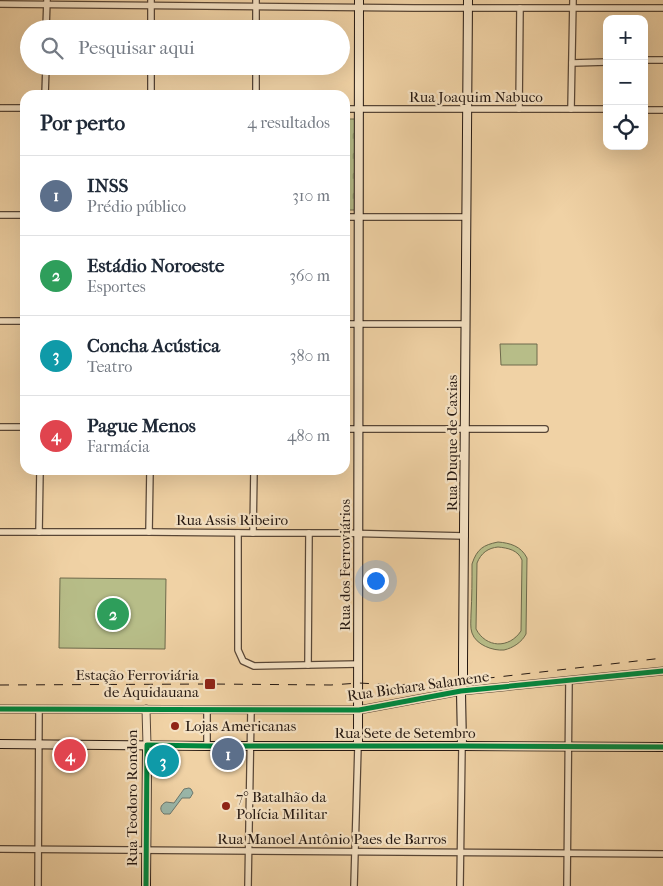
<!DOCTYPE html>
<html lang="pt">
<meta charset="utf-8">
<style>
:root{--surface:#fff;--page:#f6f6f7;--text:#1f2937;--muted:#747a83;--line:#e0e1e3;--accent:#7c3aed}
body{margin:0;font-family:"IM FELL French Canon",serif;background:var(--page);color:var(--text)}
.controls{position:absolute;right:15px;top:15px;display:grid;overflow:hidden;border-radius:10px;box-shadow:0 5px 20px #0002}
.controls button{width:45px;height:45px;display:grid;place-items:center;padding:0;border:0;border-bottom:1px solid var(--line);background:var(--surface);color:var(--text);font:25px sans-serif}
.you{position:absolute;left:375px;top:580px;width:18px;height:18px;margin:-12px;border:4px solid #fff;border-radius:50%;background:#1a73e8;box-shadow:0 0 0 8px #1a73e833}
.badge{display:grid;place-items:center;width:32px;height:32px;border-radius:50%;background:var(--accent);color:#fff;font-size:16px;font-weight:700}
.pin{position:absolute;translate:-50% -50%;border:2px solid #fff;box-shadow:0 1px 5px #0006}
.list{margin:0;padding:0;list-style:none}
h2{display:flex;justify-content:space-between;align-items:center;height:65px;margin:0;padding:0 20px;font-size:21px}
h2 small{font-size:16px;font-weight:400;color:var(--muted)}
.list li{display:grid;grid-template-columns:32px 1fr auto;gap:15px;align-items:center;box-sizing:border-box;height:80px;padding:0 20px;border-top:1px solid var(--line)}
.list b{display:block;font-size:19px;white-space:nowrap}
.list p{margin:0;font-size:16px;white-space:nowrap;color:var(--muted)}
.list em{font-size:16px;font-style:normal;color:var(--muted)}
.icon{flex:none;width:28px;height:28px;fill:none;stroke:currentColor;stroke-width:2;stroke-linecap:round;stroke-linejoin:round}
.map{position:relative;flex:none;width:663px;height:886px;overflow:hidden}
.search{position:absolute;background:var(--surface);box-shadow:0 5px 20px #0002;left:20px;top:20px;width:330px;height:55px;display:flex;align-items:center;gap:12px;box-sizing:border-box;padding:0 18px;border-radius:28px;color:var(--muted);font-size:19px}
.panel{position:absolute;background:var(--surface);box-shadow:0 5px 20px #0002;left:20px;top:90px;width:330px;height:385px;border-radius:15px}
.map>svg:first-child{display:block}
.green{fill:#b7bd88;stroke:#6e6a4c;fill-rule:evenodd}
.cemetery{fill:url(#cemetery-stones);stroke:#6e6a4c}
.water{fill:#9ab7aa;stroke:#6b776d}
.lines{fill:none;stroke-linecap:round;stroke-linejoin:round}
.minor-casing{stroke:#584636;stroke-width:8}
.tertiary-casing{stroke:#584636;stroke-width:9}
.secondary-casing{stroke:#251811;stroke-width:10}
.minor{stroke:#f5e2c4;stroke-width:5.5}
.tertiary{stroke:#f5e2c4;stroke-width:7}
.secondary{stroke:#f5e2c4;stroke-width:8}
.rail{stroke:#251811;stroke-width:1;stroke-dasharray:9 9;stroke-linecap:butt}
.cycleway-casing{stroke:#f5e2c4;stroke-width:8}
.cycleway{stroke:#00873e;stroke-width:5}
.poi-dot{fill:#8f2418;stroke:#f5e2c4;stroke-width:2}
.labels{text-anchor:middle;stroke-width:4.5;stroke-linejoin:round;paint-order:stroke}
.street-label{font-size:15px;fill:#251811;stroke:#f5e2c4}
.poi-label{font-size:15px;fill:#251811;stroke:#f5e2c4;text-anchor:start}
</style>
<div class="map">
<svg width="663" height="886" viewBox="0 0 663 886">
<defs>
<pattern id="cemetery-stones" width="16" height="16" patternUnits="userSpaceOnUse" patternTransform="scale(1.25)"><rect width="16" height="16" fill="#b7bd88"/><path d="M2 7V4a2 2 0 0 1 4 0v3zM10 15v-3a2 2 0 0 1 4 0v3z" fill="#9da274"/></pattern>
</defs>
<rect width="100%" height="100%" fill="#f0d2a5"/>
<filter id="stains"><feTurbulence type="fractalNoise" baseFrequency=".004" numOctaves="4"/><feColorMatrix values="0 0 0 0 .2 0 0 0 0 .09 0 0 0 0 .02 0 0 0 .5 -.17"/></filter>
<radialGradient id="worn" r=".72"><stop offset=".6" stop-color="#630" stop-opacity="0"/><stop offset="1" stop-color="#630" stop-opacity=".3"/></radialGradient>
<g class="green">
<path d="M500,344H537V365H501Z"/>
<path d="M498,542C510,543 521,546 527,558L526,634C522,642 513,648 504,650C493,651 476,645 472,633C470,628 471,620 471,614C472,597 472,580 472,564C477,549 483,545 498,542ZM498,547C508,548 518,550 522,560L521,631C509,649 486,648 476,629L477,563C481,553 488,548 498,547Z"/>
<path d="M60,578L166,579L165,649L59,648Z"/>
</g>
<rect class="cemetery" x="345" y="119" width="11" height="91"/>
<path class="water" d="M189,788L191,789L193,793L190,798H182L170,814H164C159,810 160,805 166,802L174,803L184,789Z"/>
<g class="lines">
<defs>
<g id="minor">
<path d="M151,0V29"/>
<path d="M0,4L414,8H663"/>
<path d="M46,29L47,0"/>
<path d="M256,29V0"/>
<path d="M644,60H663"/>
<path d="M572,63L607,62"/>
<path d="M256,66V95"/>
<path d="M45,95L46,66"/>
<path d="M151,95V66"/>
<path d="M0,108H25"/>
<path d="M345,109H607"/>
<path d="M519,109L520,8"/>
<path d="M571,109L573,0"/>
<path d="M644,110H663"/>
<path d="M0,215H25"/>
<path d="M345,217H466"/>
<path d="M0,321H25"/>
<path d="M345,324H466"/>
<path d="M0,427H25"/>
<path d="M345,429H545"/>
<path d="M0,532H149L253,533H338L465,536"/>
<path d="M39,532L40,470"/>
<path d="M149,532L150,470"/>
<path d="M238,533V650L243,661L254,666L359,664"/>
<path d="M253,533L254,470"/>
<path d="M308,665L309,533"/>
<path d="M207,746V710"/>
<path d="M0,849L663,854"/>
<path d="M38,886L39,709"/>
<path d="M248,886L251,710"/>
<path d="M354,886L358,746"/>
<path d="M460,886L462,746"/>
<path d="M567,886L569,680"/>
</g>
<g id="tertiary">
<path d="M0,709L359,710L461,691L663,671"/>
<path d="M146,709L147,745"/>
</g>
<g id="secondary">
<path d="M0,744L207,746H462L663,747"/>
<path d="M358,746L359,0"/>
<path d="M462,746L461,691L463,681V662L468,0"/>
<path d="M146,886L147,745"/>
</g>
</defs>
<use href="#minor" class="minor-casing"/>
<use href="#tertiary" class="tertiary-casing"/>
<use href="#secondary" class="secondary-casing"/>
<use href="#minor" class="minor"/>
<use href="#tertiary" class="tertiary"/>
<use href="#secondary" class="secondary"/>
<path class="rail" d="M0,685L210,684L331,685L359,683L395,685L463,681L663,658"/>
<defs>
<g id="cycleway">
<path d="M0,709L359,710L461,691L663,671"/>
<path d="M146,886L147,745L207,746H462L663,747"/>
</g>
</defs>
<use href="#cycleway" class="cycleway-casing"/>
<use href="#cycleway" class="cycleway"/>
</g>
<g class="poi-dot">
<rect x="204" y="678" width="12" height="12" rx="2.5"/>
<circle cx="175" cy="726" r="5"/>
<circle cx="226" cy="806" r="5"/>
</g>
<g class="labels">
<g class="street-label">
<text x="476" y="102">Rua Joaquim Nabuco</text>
<text transform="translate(452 443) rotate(-90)" y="5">Rua Duque de Caxias</text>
<text x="232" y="525">Rua Assis Ribeiro</text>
<text transform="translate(345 565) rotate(-90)" y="5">Rua dos Ferroviários</text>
<text transform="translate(418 686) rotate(-8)" y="5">Rua Bichara Salamene</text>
<text x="405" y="738">Rua Sete de Setembro</text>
<text transform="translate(132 798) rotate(-90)" y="5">Rua Teodoro Rondon</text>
<text x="332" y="844">Rua Manoel Antônio Paes de Barros</text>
</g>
<g class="poi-label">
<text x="199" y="680" text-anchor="end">Estação Ferroviária<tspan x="199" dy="17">de Aquidauana</tspan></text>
<text x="185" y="731">Lojas Americanas</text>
<text x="236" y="802">7° Batalhão da<tspan x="236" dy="17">Polícia Militar</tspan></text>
</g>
</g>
<rect width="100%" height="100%" filter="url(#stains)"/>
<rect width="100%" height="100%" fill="url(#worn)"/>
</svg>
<div class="controls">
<button>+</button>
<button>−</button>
<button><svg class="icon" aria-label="locate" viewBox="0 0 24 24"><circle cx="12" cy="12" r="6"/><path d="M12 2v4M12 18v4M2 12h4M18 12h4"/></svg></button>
</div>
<div class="you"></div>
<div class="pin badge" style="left:228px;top:754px;background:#5c6f8a">1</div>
<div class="pin badge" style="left:113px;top:614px;background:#2e9e5b">2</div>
<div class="pin badge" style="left:163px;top:761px;background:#0f9aa8">3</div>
<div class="pin badge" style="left:70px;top:755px;background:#e0444e">4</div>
<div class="search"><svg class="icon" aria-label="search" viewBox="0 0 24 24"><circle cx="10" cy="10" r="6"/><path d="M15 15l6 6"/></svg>Pesquisar aqui</div>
<section class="panel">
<h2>Por perto<small>4 resultados</small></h2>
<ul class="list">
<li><span class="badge" style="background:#5c6f8a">1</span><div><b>INSS</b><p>Prédio público</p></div><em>310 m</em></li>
<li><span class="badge" style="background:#2e9e5b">2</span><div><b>Estádio Noroeste</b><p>Esportes</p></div><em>360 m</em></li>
<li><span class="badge" style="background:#0f9aa8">3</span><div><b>Concha Acústica</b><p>Teatro</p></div><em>380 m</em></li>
<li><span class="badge" style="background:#e0444e">4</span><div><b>Pague Menos</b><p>Farmácia</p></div><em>480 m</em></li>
</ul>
</section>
</div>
